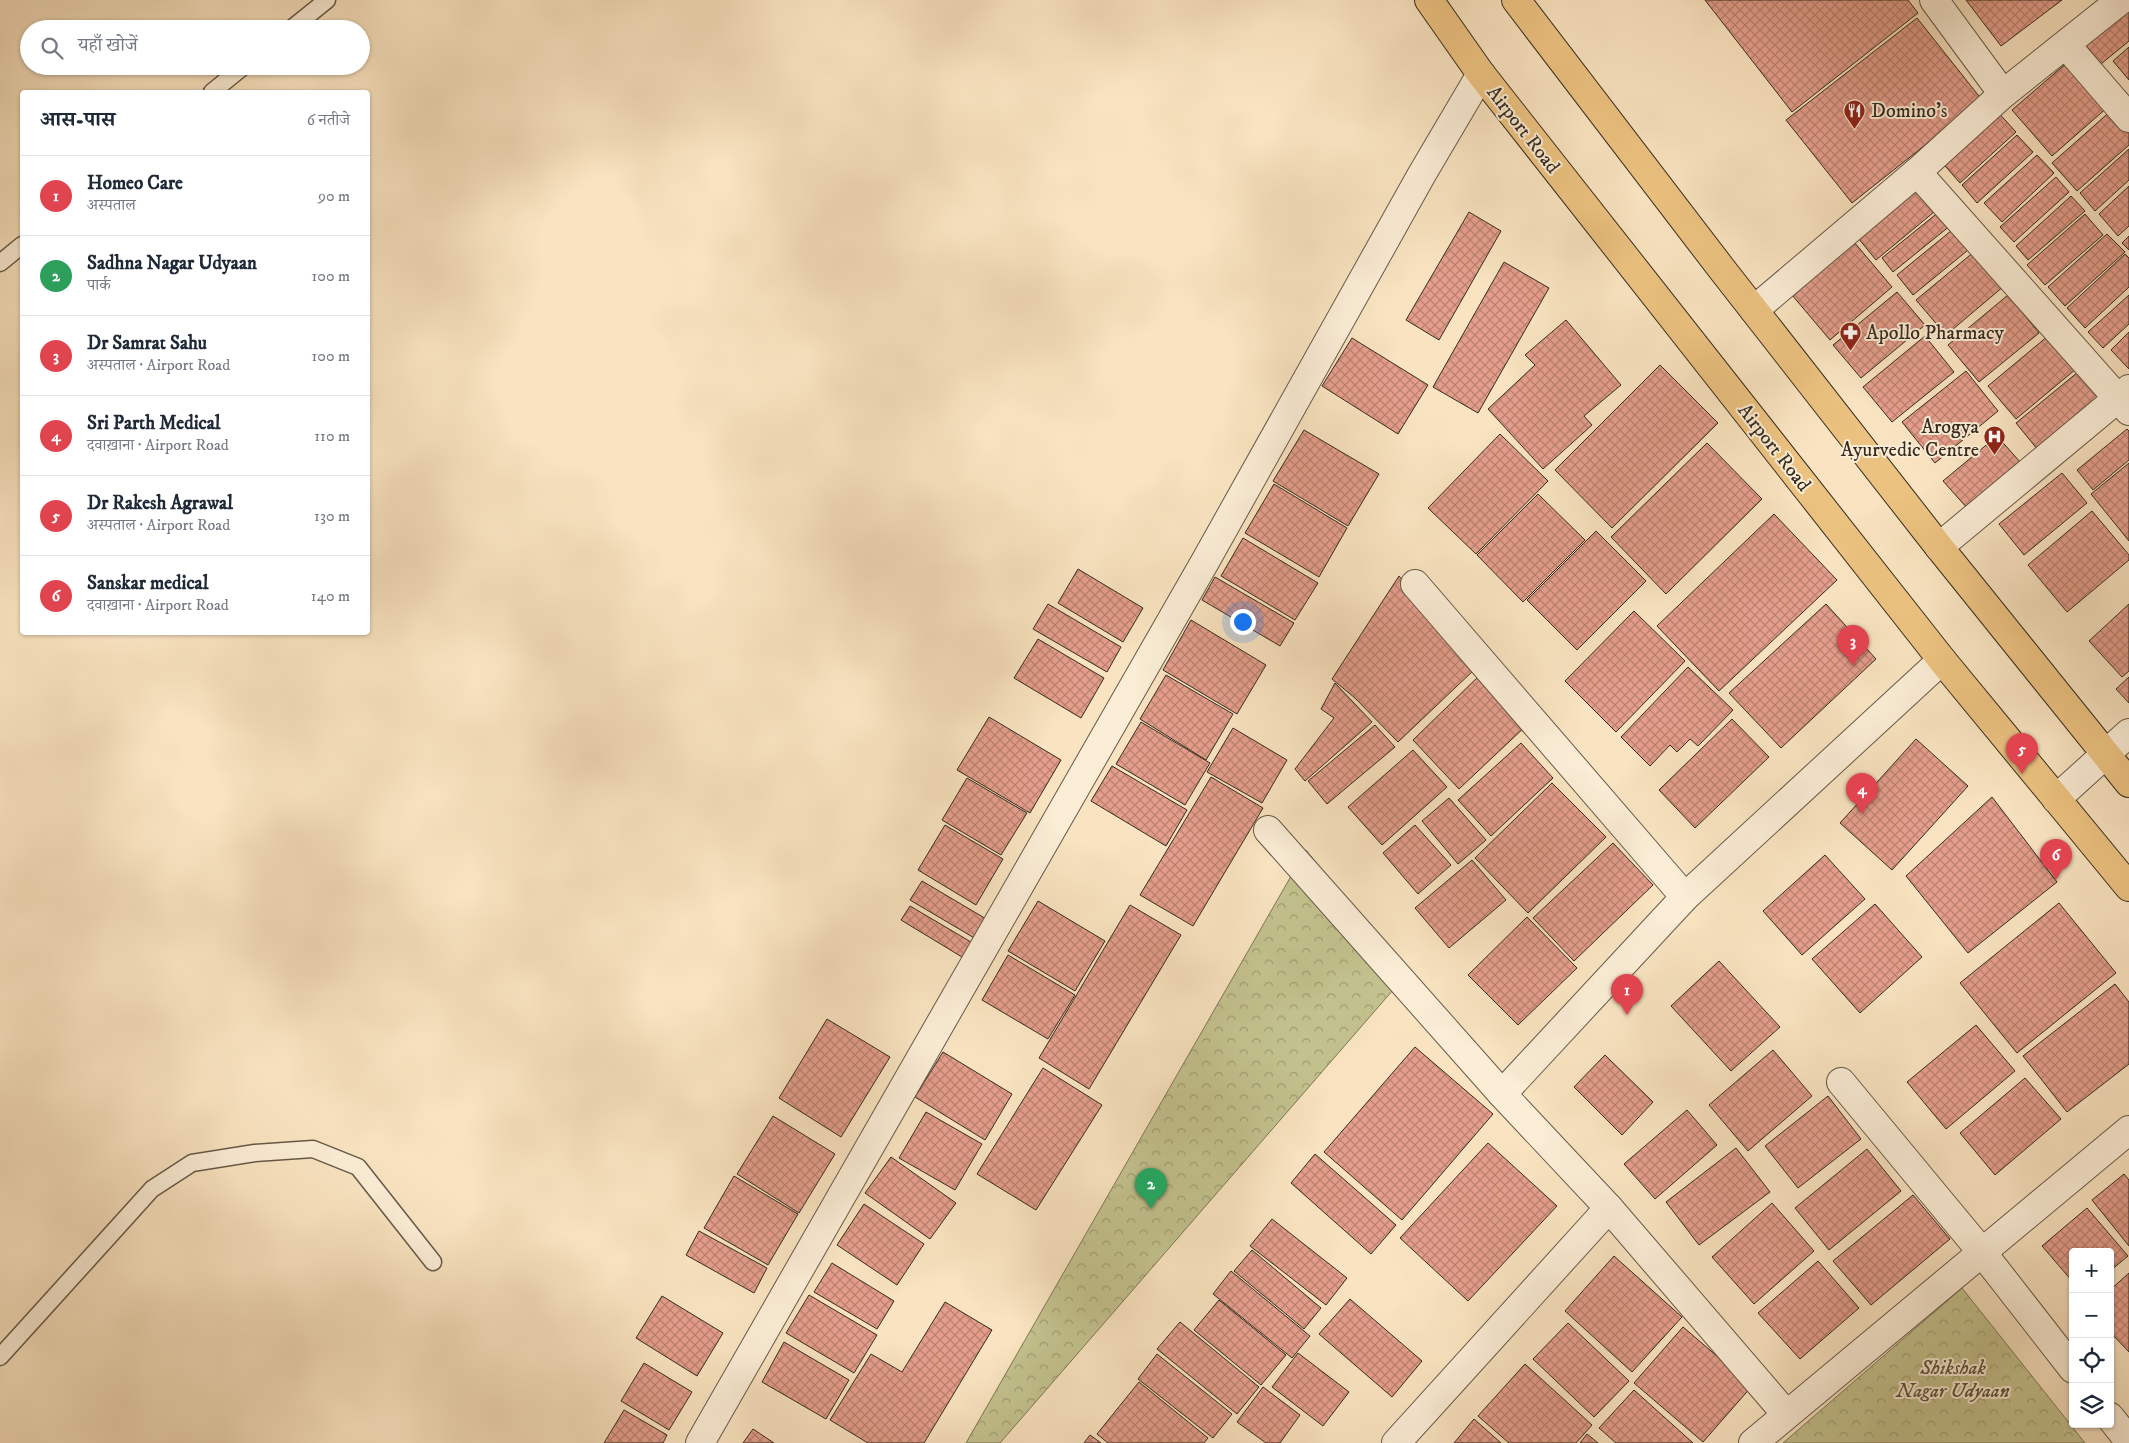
<!DOCTYPE html>
<html lang="hi">
<meta charset="utf-8">
<style>
:root{--surface:#fff;--page:#f6f6f7;--text:#1f2937;--muted:#747a83;--line:#e0e1e3;--accent:#8f2418}
body{margin:0;font-family:"IM FELL DW Pica","Noto Serif Devanagari",serif;background:var(--page);color:var(--text)}
.controls{position:absolute;right:15px;bottom:15px;display:grid;overflow:hidden;border-radius:5px;box-shadow:0 1px 4px #0004}
.controls button{width:45px;height:45px;display:grid;place-items:center;padding:0;border:0;border-bottom:1px solid var(--line);background:var(--surface);color:var(--text);font:25px sans-serif}
.you{position:absolute;left:1242px;top:621px;width:18px;height:18px;margin:-12px;border:4px solid #fff;border-radius:50%;background:#1a73e8;box-shadow:0 0 0 8px #1a73e833}
.badge{display:grid;place-items:center;width:32px;height:32px;border-radius:50%;background:var(--accent);color:#fff;font-size:16px;font-weight:700}
.pin{position:absolute;translate:-50% -41px;filter:drop-shadow(0 1px 2px #0008)}
.pin::after{content:'';position:absolute;top:26px;width:18px;height:15px;background:inherit;clip-path:polygon(0 0,100% 0,50% 100%)}
.list{margin:0;padding:0;list-style:none}
h2{display:flex;justify-content:space-between;align-items:center;height:65px;margin:0;padding:0 20px;font-size:21px}
h2 small{font-size:16px;font-weight:400;color:var(--muted)}
.list li{display:grid;grid-template-columns:32px 1fr auto;gap:15px;align-items:center;box-sizing:border-box;height:80px;padding:0 20px;border-top:1px solid var(--line)}
.list b{display:block;font-size:19px;white-space:nowrap}
.list p{margin:0;font-size:16px;white-space:nowrap;color:var(--muted)}
.list em{font-size:16px;font-style:normal;color:var(--muted)}
.icon{flex:none;width:28px;height:28px;fill:none;stroke:currentColor;stroke-width:2;stroke-linecap:round;stroke-linejoin:round}
.map{position:relative;flex:none;width:2129px;height:1443px;overflow:hidden}
.search{position:absolute;background:var(--surface);box-shadow:0 1px 4px #0004;left:20px;top:20px;width:350px;height:55px;display:flex;align-items:center;gap:12px;box-sizing:border-box;padding:0 18px;border-radius:28px;color:var(--muted);font-size:19px}
.panel{position:absolute;background:var(--surface);box-shadow:0 1px 4px #0004;left:20px;top:90px;width:350px;height:545px;border-radius:5px}
.map>svg:first-child{display:block}
.park{fill:url(#park-crowns);stroke:#7c7657}
.building{fill:url(#building-cross-hatch);stroke:#362b20}
.lines{fill:none;stroke-linecap:round;stroke-linejoin:round}
.lane-casing{stroke:#675948;stroke-width:19}
.street-casing{stroke:#675948;stroke-width:30}
.primary-casing{stroke:#362b20;stroke-width:30}
.lane{stroke:#fbedd6;stroke-width:16}
.street{stroke:#fbedd6;stroke-width:28}
.primary{stroke:#ecc280;stroke-width:28}
.labels{text-anchor:middle;stroke-width:4;stroke-linejoin:round;paint-order:stroke}
.poi-label{font-size:20px;fill:#362b20;stroke:#fbedd6;text-anchor:start}
.street-label{font-size:20px;fill:#362b20;stroke:#fbedd6}
.park-label{font-size:20px;font-style:italic;fill:#59513c;stroke:#fbedd6}
</style>
<div class="map">
<svg width="2129" height="1443" viewBox="0 0 2129 1443">
<defs>
<pattern id="park-crowns" width="20" height="18" patternUnits="userSpaceOnUse" patternTransform="scale(1.25)"><rect width="20" height="18" fill="#c3c28e"/><path d="M2 6a3 3 0 1 1 6 0M12 15a3 3 0 1 1 6 0" fill="none" stroke="#9f9e74"/></pattern>
<pattern id="building-cross-hatch" width="8" height="8" patternUnits="userSpaceOnUse" patternTransform="scale(1.25)"><rect width="8" height="8" fill="#e59e8b"/><path d="M0 0l8 8M0 8l8-8" fill="none" stroke="#ba8171"/></pattern>
</defs>
<rect width="100%" height="100%" fill="#f9e3c0"/>
<filter id="stains"><feTurbulence type="fractalNoise" baseFrequency=".004" numOctaves="4"/><feColorMatrix values="0 0 0 0 .2 0 0 0 0 .09 0 0 0 0 .02 0 0 0 .5 -.17"/></filter>
<radialGradient id="worn" r=".72"><stop offset=".6" stop-color="#630" stop-opacity="0"/><stop offset="1" stop-color="#630" stop-opacity=".3"/></radialGradient>
<g class="park">
<path d="M1306,850L1406,975L1000,1443H966Z"/>
<path d="M1962,1288L2085,1443H1783Z"/>
</g>
<g class="building">
<path d="M1705,0H1908L1918,13L1792,112Z"/>
<path d="M1966,0H2062L2001,46Z"/>
<path d="M2129,2V41L2101,64L2082,41Z"/>
<path d="M1917,18L1982,100L1852,203L1786,120Z"/>
<path d="M2129,47V80L2113,61Z"/>
<path d="M2069,61L2109,106L2052,156L2012,110Z"/>
<path d="M1995,109L2016,132L1960,183L1939,159Z"/>
<path d="M2113,109L2129,127V145L2077,191L2052,163Z"/>
<path d="M2017,135L2033,152L1977,203L1962,185Z"/>
<path d="M2129,149V180L2095,211L2080,193Z"/>
<path d="M2037,155L2054,173L2002,222L1984,203Z"/>
<path d="M2056,177L2069,192L2014,242L2000,227Z"/>
<path d="M1913,186L1934,212L1876,260L1854,233Z"/>
<path d="M2129,186V226L2118,236L2099,214Z"/>
<path d="M2071,196L2085,211L2028,260L2016,246Z"/>
<path d="M1940,211L1951,225L1893,272L1882,258Z"/>
<path d="M1469,212L1501,231L1439,340L1406,320Z"/>
<path d="M2085,214L2103,235L2045,285L2027,265Z"/>
<path d="M1957,226L1973,246L1913,295L1897,275Z"/>
<path d="M2107,234L2125,252L2065,306L2048,287Z"/>
<path d="M2129,236V250L2122,243Z"/>
<path d="M1854,242L1892,287L1830,340L1792,295Z"/>
<path d="M1975,251L2004,286L1946,335L1916,300Z"/>
<path d="M2125,254L2129,258V287L2085,328L2067,308Z"/>
<path d="M1504,262L1549,288L1478,413L1433,387Z"/>
<path d="M1897,292L1925,325L1861,378L1833,345Z"/>
<path d="M2008,295L2039,333L1979,382L1948,345Z"/>
<path d="M2129,295V324L2103,348L2088,332Z"/>
<path d="M1566,320L1621,385L1584,416L1592,425L1543,469L1488,409L1535,365L1525,355Z"/>
<path d="M2129,332V369L2111,350Z"/>
<path d="M1925,336L1954,372L1892,422L1863,387Z"/>
<path d="M2048,336L2076,369L2016,419L1988,386Z"/>
<path d="M1352,338L1428,385L1398,434L1322,386Z"/>
<path d="M1660,365L1718,423L1612,528L1555,470Z"/>
<path d="M1966,371L1998,411L1935,463L1902,422Z"/>
<path d="M2078,372L2099,399L2038,450L2016,423Z"/>
<path d="M2127,429L2129,431V460L2093,490L2077,470Z"/>
<path d="M1304,430L1379,474L1348,526L1273,481Z"/>
<path d="M1500,434L1548,481L1476,554L1428,508Z"/>
<path d="M1997,436L2021,463L1968,509L1943,481Z"/>
<path d="M1707,443L1762,499L1666,594L1611,537Z"/>
<path d="M2129,463V541L2091,494Z"/>
<path d="M2062,473L2087,503L2024,555L1999,524Z"/>
<path d="M1274,484L1347,528L1319,577L1245,533Z"/>
<path d="M1538,494L1585,540L1523,602L1477,555Z"/>
<path d="M2092,511L2129,555V560L2067,612L2028,565Z"/>
<path d="M1774,514L1837,580L1719,691L1657,626Z"/>
<path d="M1596,531L1646,581L1577,650L1527,600Z"/>
<path d="M1243,538L1318,583L1295,620L1221,576Z"/>
<path d="M1078,569L1143,608L1123,642L1058,603Z"/>
<path d="M1399,576L1422,601L1475,669L1398,742L1355,698L1332,679Z"/>
<path d="M1215,577L1294,623L1280,646L1202,600Z"/>
<path d="M1048,604L1121,647L1107,672L1033,629Z"/>
<path d="M1826,604L1876,659L1781,748L1729,693Z"/>
<path d="M2129,604V671L2122,677L2089,641Z"/>
<path d="M1634,611L1685,661L1616,732L1565,681Z"/>
<path d="M1191,620L1266,665L1237,714L1163,670Z"/>
<path d="M1038,639L1104,678L1081,718L1014,678Z"/>
<path d="M1688,667L1733,710L1698,746L1690,739L1677,752L1670,745L1650,766L1621,737Z"/>
<path d="M1481,674L1528,724L1459,789L1413,740Z"/>
<path d="M1166,675L1233,714L1206,760L1140,719Z"/>
<path d="M2129,677V703L2116,689Z"/>
<path d="M1335,683L1372,722L1305,781L1295,769L1334,718L1321,709Z"/>
<path d="M989,717L1061,760L1030,813L957,770Z"/>
<path d="M1732,719L1769,757L1695,828L1659,790Z"/>
<path d="M1141,722L1210,763L1185,805L1116,764Z"/>
<path d="M1375,725L1395,747L1327,804L1308,781Z"/>
<path d="M1233,728L1287,760L1262,803L1207,772Z"/>
<path d="M1916,739L1968,786L1892,870L1840,823Z"/>
<path d="M1521,743L1553,778L1491,836L1458,800Z"/>
<path d="M1413,750L1447,787L1382,845L1348,807Z"/>
<path d="M1112,766L1187,810L1166,846L1091,801Z"/>
<path d="M1211,777L1263,808L1193,926L1140,895Z"/>
<path d="M967,778L1027,813L1001,855L942,820Z"/>
<path d="M1552,783L1606,837L1528,913L1475,858Z"/>
<path d="M1992,797L2057,882L1968,953L1906,876Z"/>
<path d="M1449,798L1486,840L1458,864L1422,821Z"/>
<path d="M945,825L1003,859L976,905L918,870Z"/>
<path d="M1415,825L1451,865L1418,894L1383,853Z"/>
<path d="M1613,843L1653,885L1574,961L1533,918Z"/>
<path d="M1825,855L1865,899L1802,955L1763,911Z"/>
<path d="M1472,860L1506,900L1449,948L1415,908Z"/>
<path d="M922,881L988,920L976,939L910,900Z"/>
<path d="M1038,901L1105,941L1075,991L1008,951Z"/>
<path d="M2059,903L2116,973L2017,1053L1960,983Z"/>
<path d="M1875,904L1922,957L1860,1013L1812,959Z"/>
<path d="M1130,905L1181,935L1089,1089L1039,1058Z"/>
<path d="M910,906L971,942L962,957L901,920Z"/>
<path d="M1527,917L1577,968L1518,1025L1468,975Z"/>
<path d="M1008,955L1075,995L1048,1039L982,1000Z"/>
<path d="M1719,961L1780,1027L1731,1071L1671,1006Z"/>
<path d="M2115,984L2129,1002V1064L2067,1112L2023,1056Z"/>
<path d="M827,1019L890,1057L841,1137L779,1098Z"/>
<path d="M1976,1025L2015,1071L1946,1129L1907,1082Z"/>
<path d="M1415,1047L1493,1114L1402,1220L1324,1152Z"/>
<path d="M1773,1050L1812,1096L1748,1151L1709,1105Z"/>
<path d="M943,1052L1012,1094L985,1140L915,1097Z"/>
<path d="M1605,1055L1653,1102L1622,1135L1574,1087Z"/>
<path d="M1043,1068L1102,1105L1036,1210L977,1174Z"/>
<path d="M2025,1078L2061,1119L1995,1175L1960,1133Z"/>
<path d="M1828,1096L1861,1139L1798,1188L1765,1146Z"/>
<path d="M1687,1110L1717,1145L1655,1199L1624,1164Z"/>
<path d="M926,1112L982,1144L955,1190L899,1158Z"/>
<path d="M773,1116L835,1154L799,1213L737,1174Z"/>
<path d="M1488,1143L1557,1206L1468,1301L1400,1238Z"/>
<path d="M1736,1148L1770,1192L1699,1245L1666,1202Z"/>
<path d="M1867,1149L1901,1191L1829,1250L1795,1208Z"/>
<path d="M1315,1154L1396,1225L1371,1254L1291,1183Z"/>
<path d="M891,1157L956,1203L930,1239L865,1193Z"/>
<path d="M2124,1174L2129,1180V1246L2092,1200Z"/>
<path d="M734,1176L798,1214L768,1265L704,1228Z"/>
<path d="M1913,1195L1950,1239L1871,1305L1833,1261Z"/>
<path d="M1772,1203L1814,1251L1754,1304L1712,1257Z"/>
<path d="M864,1204L924,1244L897,1285L837,1245Z"/>
<path d="M2087,1208L2128,1256L2110,1271V1252H2073V1282L2042,1246Z"/>
<path d="M1272,1219L1347,1278L1326,1305L1250,1246Z"/>
<path d="M699,1231L767,1268L754,1293L686,1255Z"/>
<path d="M1252,1250L1321,1308L1304,1329L1234,1271Z"/>
<path d="M1614,1256L1682,1317L1632,1372L1565,1311Z"/>
<path d="M1818,1261L1859,1308L1800,1359L1758,1313Z"/>
<path d="M832,1263L894,1301L877,1329L814,1292Z"/>
<path d="M1231,1271L1310,1336L1292,1358L1213,1294Z"/>
<path d="M2129,1273V1352L2110,1332V1290Z"/>
<path d="M809,1295L877,1335L854,1373L786,1333Z"/>
<path d="M662,1296L723,1333L697,1376L636,1338Z"/>
<path d="M1350,1299L1422,1361L1392,1397L1319,1334Z"/>
<path d="M1219,1300L1286,1355L1261,1385L1194,1330Z"/>
<path d="M945,1302L992,1330L924,1443H868L830,1420L871,1354L902,1372Z"/>
<path d="M1180,1322L1259,1387L1237,1414L1157,1349Z"/>
<path d="M1568,1323L1629,1381L1594,1417L1533,1359Z"/>
<path d="M1683,1327L1752,1386L1703,1442L1634,1383Z"/>
<path d="M784,1342L849,1380L826,1419L762,1382Z"/>
<path d="M1298,1353L1349,1392L1323,1426L1272,1387Z"/>
<path d="M1157,1354L1232,1414L1213,1438L1138,1379Z"/>
<path d="M644,1363L692,1392L669,1430L621,1401Z"/>
<path d="M1525,1364L1592,1425L1576,1443H1509L1478,1416Z"/>
<path d="M1139,1382L1208,1438L1204,1443H1108L1097,1434Z"/>
<path d="M1263,1387L1300,1415L1280,1443H1266L1237,1422Z"/>
<path d="M1634,1390L1693,1443H1616L1599,1428Z"/>
<path d="M624,1410L667,1435L663,1443H604Z"/>
<path d="M1474,1419L1501,1443H1454Z"/>
<path d="M753,1429L774,1443H743Z"/>
<path d="M1587,1434L1598,1443H1580Z"/>
<path d="M1090,1435L1101,1443H1084Z"/>
</g>
<g class="lines">
<defs>
<g id="lane">
<path d="M291,29L327,0"/>
<path d="M212,92L244,66"/>
<path d="M0,263L22,245"/>
<path d="M0,1357L152,1189L192,1163L255,1153L313,1149L358,1167L433,1262"/>
</g>
<g id="street">
<path d="M1934,0L2003,94"/>
<path d="M2066,45L2129,118"/>
<path d="M1917,172L2129,411"/>
<path d="M1754,310L1917,172L2003,94L2121,0"/>
<path d="M1939,547L2129,389"/>
<path d="M1415,584L1685,897"/>
<path d="M2056,799L2129,733"/>
<path d="M1268,830L1502,1094L1609,1208L1786,1414"/>
<path d="M1841,1082L1981,1251L2073,1369"/>
<path d="M1502,1094L1685,897L1942,660"/>
<path d="M2110,1417L2129,1441"/>
<path d="M700,1443L1206,560L1422,174L1481,74"/>
<path d="M1396,1443L1609,1208"/>
<path d="M1753,1443L2129,1130"/>
</g>
<g id="primary">
<path d="M1429,0L1481,74L1942,660L2129,887"/>
<path d="M1516,0L1721,268L1939,547L2129,783"/>
</g>
</defs>
<use href="#lane" class="lane-casing"/>
<use href="#street" class="street-casing"/>
<use href="#primary" class="primary-casing"/>
<use href="#lane" class="lane"/>
<use href="#street" class="street"/>
<use href="#primary" class="primary"/>
</g>
<defs>
<symbol id="restaurant-pin" viewBox="-11 -11 22 30"><path d="M0 17L-7.5 6A9.5 9.5 0 1 1 7.5 6Z" fill="#8f2418" stroke="#fbedd6"/><path d="M-5-6h1v4h1v-4h1v4h1v-4h1v5L-1.5 .5V6h-2V.5L-5-1ZM5-6V6H3V1.5H1.5Q1.5-4 5-6Z" fill="#fff"/></symbol>
<symbol id="pharmacy-pin" viewBox="-11 -11 22 30"><path d="M0 17L-7.5 6A9.5 9.5 0 1 1 7.5 6Z" fill="#8f2418" stroke="#fbedd6"/><path d="M-2-6h4v4h4v4h-4v4h-4v-4h-4v-4h4Z" fill="#fff"/></symbol>
<symbol id="hospital-pin" viewBox="-11 -11 22 30"><path d="M0 17L-7.5 6A9.5 9.5 0 1 1 7.5 6Z" fill="#8f2418" stroke="#fbedd6"/><path d="M-5-5h3v3.5h4V-5h3V5h-3V1.5h-4V5h-3Z" fill="#fff"/></symbol>
</defs>
<g fill-rule="evenodd">
<use href="#restaurant-pin" x="1842" y="98" width="25" height="34"/>
<use href="#pharmacy-pin" x="1838" y="320" width="25" height="34"/>
<use href="#hospital-pin" x="1982" y="424" width="25" height="34"/>
</g>
<g class="labels">
<g class="poi-label">
<text x="1871" y="117">Domino's</text>
<text x="1866" y="339">Apollo Pharmacy</text>
<text x="1979" y="433" text-anchor="end">Arogya<tspan x="1979" dy="23">Ayurvedic Centre</tspan></text>
</g>
<g class="street-label">
<text transform="translate(1524 129) rotate(52)" y="7">Airport Road</text>
<text transform="translate(1775 447) rotate(52)" y="7">Airport Road</text>
</g>
<g class="park-label">
<text x="1953" y="1374">Shikshak<tspan x="1953" dy="23">Nagar Udyaan</tspan></text>
</g>
</g>
<rect width="100%" height="100%" filter="url(#stains)"/>
<rect width="100%" height="100%" fill="url(#worn)"/>
</svg>
<div class="controls">
<button>+</button>
<button>−</button>
<button><svg class="icon" aria-label="locate" viewBox="0 0 24 24"><circle cx="12" cy="12" r="6"/><path d="M12 2v4M12 18v4M2 12h4M18 12h4"/></svg></button>
<button><svg class="icon" aria-label="layers" viewBox="0 0 24 24"><path d="M12 4l9 5-9 5-9-5zM3 14l9 5 9-5"/></svg></button>
</div>
<div class="you"></div>
<div class="pin badge" style="left:1627px;top:1015px;background:#e0444e">1</div>
<div class="pin badge" style="left:1151px;top:1209px;background:#2e9e5b">2</div>
<div class="pin badge" style="left:1853px;top:666px;background:#e0444e">3</div>
<div class="pin badge" style="left:1862px;top:814px;background:#e0444e">4</div>
<div class="pin badge" style="left:2022px;top:774px;background:#e0444e">5</div>
<div class="pin badge" style="left:2056px;top:880px;background:#e0444e">6</div>
<div class="search"><svg class="icon" aria-label="search" viewBox="0 0 24 24"><circle cx="10" cy="10" r="6"/><path d="M15 15l6 6"/></svg>यहाँ खोजें</div>
<section class="panel">
<h2>आस-पास<small>6 नतीजे</small></h2>
<ul class="list">
<li><span class="badge" style="background:#e0444e">1</span><div><b>Homeo Care</b><p>अस्पताल</p></div><em>90 m</em></li>
<li><span class="badge" style="background:#2e9e5b">2</span><div><b>Sadhna Nagar Udyaan</b><p>पार्क</p></div><em>100 m</em></li>
<li><span class="badge" style="background:#e0444e">3</span><div><b>Dr Samrat Sahu</b><p>अस्पताल · Airport Road</p></div><em>100 m</em></li>
<li><span class="badge" style="background:#e0444e">4</span><div><b>Sri Parth Medical</b><p>दवाख़ाना · Airport Road</p></div><em>110 m</em></li>
<li><span class="badge" style="background:#e0444e">5</span><div><b>Dr Rakesh Agrawal</b><p>अस्पताल · Airport Road</p></div><em>130 m</em></li>
<li><span class="badge" style="background:#e0444e">6</span><div><b>Sanskar medical</b><p>दवाख़ाना · Airport Road</p></div><em>140 m</em></li>
</ul>
</section>
</div>
